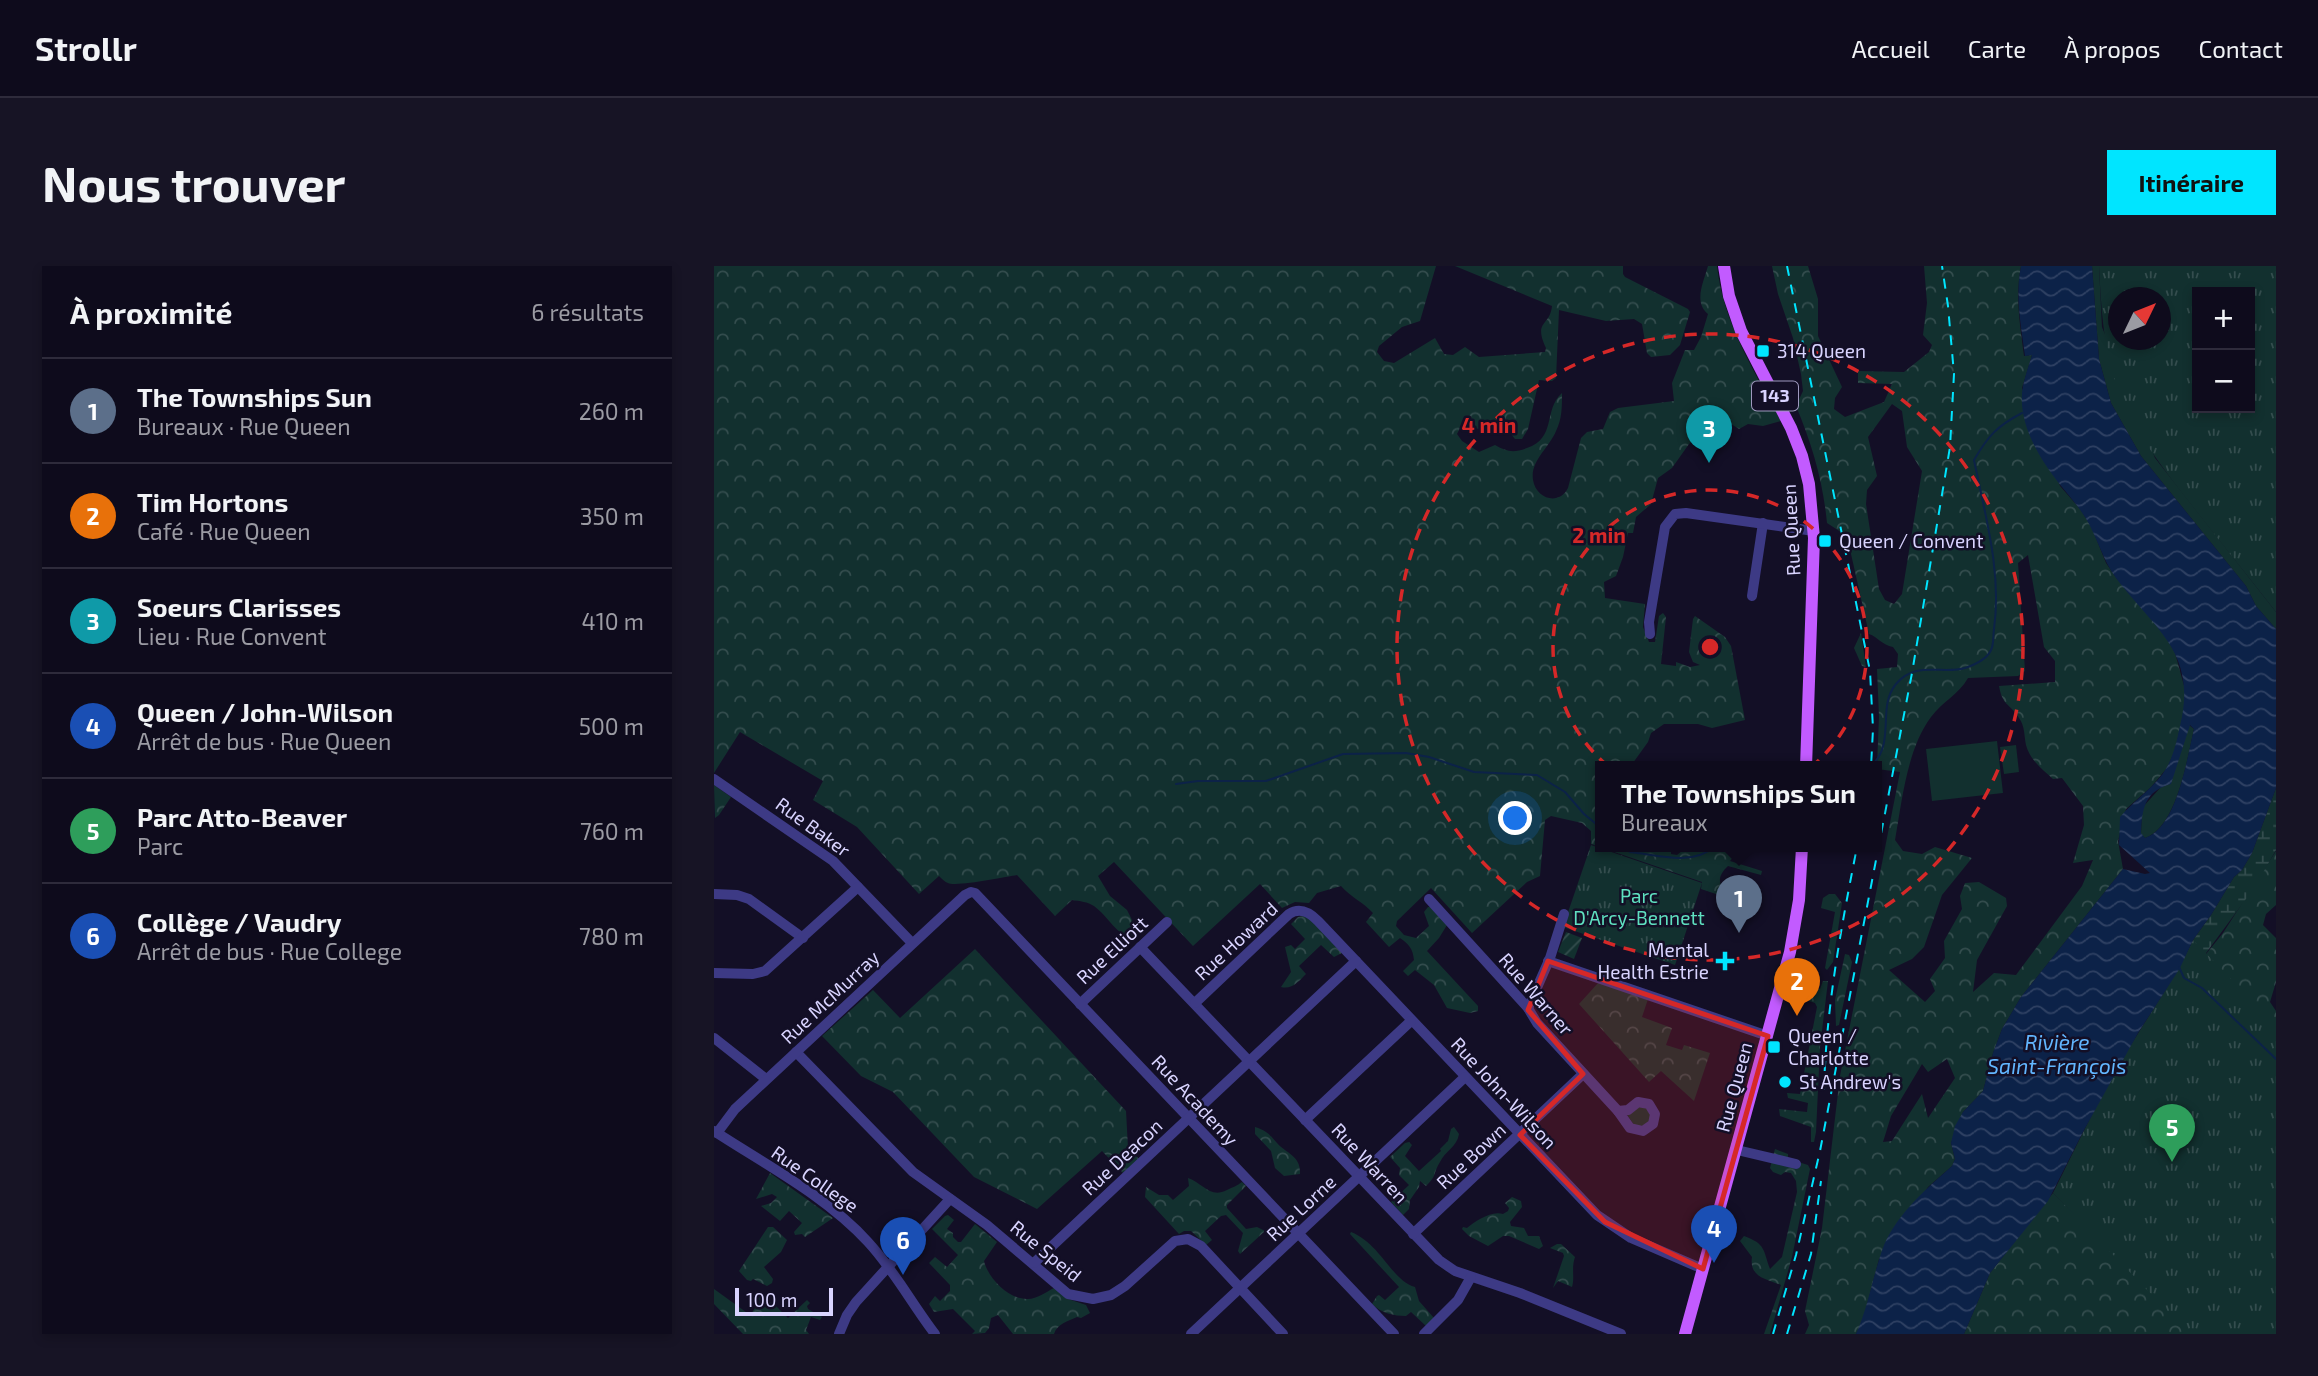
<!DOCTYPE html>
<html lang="fr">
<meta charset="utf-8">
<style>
:root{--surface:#0e0b1c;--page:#171425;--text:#f1f3f6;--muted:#9b9ba3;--line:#2e2b3b;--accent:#00e5ff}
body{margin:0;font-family:"Exo 2",sans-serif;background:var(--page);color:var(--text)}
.controls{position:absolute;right:21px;top:21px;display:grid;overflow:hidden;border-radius:0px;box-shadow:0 4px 10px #0003}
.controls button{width:63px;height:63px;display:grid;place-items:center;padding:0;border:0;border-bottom:2px solid var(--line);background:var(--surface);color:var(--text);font:35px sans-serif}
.compass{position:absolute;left:1394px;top:21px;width:63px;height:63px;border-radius:50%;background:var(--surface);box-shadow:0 4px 10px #0003;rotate:47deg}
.scale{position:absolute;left:21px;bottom:18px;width:98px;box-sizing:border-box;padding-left:7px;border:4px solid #d9d4ff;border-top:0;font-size:19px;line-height:24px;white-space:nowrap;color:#d9d4ff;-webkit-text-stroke:5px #130f26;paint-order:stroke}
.you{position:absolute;left:802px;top:553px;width:24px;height:24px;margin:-18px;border:5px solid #fff;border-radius:50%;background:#1a73e8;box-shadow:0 0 0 10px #1a73e833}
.badge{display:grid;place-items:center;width:46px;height:46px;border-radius:50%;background:var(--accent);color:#fff;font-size:23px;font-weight:700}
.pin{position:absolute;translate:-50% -58px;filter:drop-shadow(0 2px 4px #0008)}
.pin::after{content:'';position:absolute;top:37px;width:24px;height:21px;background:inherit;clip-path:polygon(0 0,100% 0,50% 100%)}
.popup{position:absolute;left:881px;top:495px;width:287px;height:91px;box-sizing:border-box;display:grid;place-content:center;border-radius:0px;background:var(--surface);filter:drop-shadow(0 2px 5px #0005);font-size:23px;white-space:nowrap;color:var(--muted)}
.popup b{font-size:26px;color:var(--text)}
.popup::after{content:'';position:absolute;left:50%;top:100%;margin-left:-14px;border:14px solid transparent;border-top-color:var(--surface)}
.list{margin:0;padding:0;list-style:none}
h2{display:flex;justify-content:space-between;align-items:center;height:91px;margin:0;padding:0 28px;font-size:30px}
h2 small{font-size:23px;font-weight:400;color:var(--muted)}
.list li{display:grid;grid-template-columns:46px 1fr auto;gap:21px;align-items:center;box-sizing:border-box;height:105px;padding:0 28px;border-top:2px solid var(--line)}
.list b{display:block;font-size:26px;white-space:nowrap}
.list p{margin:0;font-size:23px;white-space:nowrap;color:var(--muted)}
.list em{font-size:23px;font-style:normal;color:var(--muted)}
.map{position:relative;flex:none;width:1562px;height:1068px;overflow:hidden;border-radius:0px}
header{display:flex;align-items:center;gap:42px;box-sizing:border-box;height:98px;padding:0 35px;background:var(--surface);border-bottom:2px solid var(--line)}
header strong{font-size:33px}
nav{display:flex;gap:38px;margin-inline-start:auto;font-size:24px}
.intro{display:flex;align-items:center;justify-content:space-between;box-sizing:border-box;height:168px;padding:0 42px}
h1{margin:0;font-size:49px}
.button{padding:18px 32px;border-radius:0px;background:var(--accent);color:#111;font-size:24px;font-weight:700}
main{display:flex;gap:42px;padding:0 42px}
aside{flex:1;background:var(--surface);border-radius:0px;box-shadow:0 4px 10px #0003}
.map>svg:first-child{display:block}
.grass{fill:#12302f}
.forest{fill:url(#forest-crowns);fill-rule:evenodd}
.wetland{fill:url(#wetland-marsh)}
.park{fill:url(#park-tufts);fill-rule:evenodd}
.garden{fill:url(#garden-furrows)}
.water{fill:url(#water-waves);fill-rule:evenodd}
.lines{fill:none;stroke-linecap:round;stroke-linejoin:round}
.stream{stroke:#0c2248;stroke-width:2}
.minor{stroke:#3d3a85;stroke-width:10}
.major{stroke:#c25bff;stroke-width:12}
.rail{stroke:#00e5ff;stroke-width:2;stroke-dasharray:10 9;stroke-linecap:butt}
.marked{fill:#d62828;fill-opacity:0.2;stroke:#d62828;stroke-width:5;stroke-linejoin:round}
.ring{fill:none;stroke:#d62828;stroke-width:3.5;stroke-dasharray:12 9}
.poi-dot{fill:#00e5ff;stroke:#130f26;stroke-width:2.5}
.labels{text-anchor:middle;stroke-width:5;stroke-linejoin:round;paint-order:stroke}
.shield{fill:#130f26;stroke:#9e99be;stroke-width:2}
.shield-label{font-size:18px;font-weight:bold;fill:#d9d4ff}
.poi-label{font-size:19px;fill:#d9d4ff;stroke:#130f26;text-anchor:start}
.street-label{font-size:19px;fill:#d9d4ff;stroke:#130f26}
.park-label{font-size:19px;fill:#5fe0c0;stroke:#130f26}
.water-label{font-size:21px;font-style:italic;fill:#62b6ff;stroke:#130f26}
.centre{fill:#d62828;stroke:#130f26;stroke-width:3.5}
.ring-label{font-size:21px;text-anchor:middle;font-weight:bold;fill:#d62828;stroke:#130f26;stroke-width:5;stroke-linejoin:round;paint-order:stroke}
</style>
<header>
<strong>Strollr</strong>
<nav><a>Accueil</a><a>Carte</a><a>À propos</a><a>Contact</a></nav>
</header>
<div class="intro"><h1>Nous trouver</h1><a class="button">Itinéraire</a></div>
<main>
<aside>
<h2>À proximité<small>6 résultats</small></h2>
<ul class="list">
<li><span class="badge" style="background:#5c6f8a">1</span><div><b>The Townships Sun</b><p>Bureaux · Rue Queen</p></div><em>260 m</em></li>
<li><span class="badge" style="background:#e8710a">2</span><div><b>Tim Hortons</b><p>Café · Rue Queen</p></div><em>350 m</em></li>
<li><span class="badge" style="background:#0f9aa8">3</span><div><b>Soeurs Clarisses</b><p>Lieu · Rue Convent</p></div><em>410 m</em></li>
<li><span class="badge" style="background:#1a4fb4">4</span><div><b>Queen / John-Wilson</b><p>Arrêt de bus · Rue Queen</p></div><em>500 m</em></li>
<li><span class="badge" style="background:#2e9e5b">5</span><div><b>Parc Atto-Beaver</b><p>Parc</p></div><em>760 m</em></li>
<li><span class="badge" style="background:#1a4fb4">6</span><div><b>Collège / Vaudry</b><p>Arrêt de bus · Rue College</p></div><em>780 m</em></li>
</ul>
</aside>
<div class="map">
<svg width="1562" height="1068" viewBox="0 0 1562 1068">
<defs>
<pattern id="forest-crowns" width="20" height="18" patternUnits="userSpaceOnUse" patternTransform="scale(1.75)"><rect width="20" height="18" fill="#12302f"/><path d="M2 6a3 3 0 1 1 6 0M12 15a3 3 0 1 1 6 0" fill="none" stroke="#344d4e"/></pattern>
<pattern id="wetland-marsh" width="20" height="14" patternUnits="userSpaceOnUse" patternTransform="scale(1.75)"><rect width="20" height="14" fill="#12302f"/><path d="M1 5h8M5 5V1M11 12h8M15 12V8" fill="none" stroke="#344d4e"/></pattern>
<pattern id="park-tufts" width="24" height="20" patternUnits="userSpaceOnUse" patternTransform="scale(1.75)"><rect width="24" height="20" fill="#12302f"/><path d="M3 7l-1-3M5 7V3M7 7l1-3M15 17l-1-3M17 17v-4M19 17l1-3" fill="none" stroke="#344d4e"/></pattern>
<pattern id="garden-furrows" width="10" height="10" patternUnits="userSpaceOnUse" patternTransform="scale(1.75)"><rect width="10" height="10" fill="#12302f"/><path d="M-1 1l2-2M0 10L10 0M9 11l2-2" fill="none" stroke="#344d4e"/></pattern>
<pattern id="water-waves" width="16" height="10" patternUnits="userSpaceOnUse" patternTransform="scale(1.75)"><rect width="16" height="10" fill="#0c2248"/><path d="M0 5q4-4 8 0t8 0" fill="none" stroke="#2f4163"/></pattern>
</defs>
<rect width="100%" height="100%" fill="#130f26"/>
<g class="grass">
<path d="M1378,0H1385L1388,61L1441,192L1562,346V363L1542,340L1532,320L1427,190L1397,137L1385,93Z"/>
<path d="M1475,459L1480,463C1473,493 1463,561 1431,572L1427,568L1428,542L1447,521Z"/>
<path d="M1283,475L1289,527L1218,535L1212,483Z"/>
<path d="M1302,479L1305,506L1290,508L1286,481Z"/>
<path d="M931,839L937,847L935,857L926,861L920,859L912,847L921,841Z"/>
</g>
<g class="forest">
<path d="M0,0H722L706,55L688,61L665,80L663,86L670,95L680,97L721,72L730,88L739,89L751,81L765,91L831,86L832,82C819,54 836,61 838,40L741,0H909V8L911,11L974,43L976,46L966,79L956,89L937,91L933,87L928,58L920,53L892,55L845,44L842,112L838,115L825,114L814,163L808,173H801L793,163L788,162L768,164L755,160L746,162L743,168L748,175L765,186L781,179C793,186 800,187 813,182C843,172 829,144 848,127C848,141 848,153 842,165C835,182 816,195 819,214C822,233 845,240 854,222L867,172L873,166L889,163L896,146L904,142L960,135L958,117L971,84H980L987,71L994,48C979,36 990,15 994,0H1003C1009,57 1041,106 1067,155L1049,160L1034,158L1025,163L1014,156L1001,170L988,167L975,178L958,202L944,212L937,238L922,251L919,267H914L909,291L902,310L890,316L891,332L931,338L929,361L935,376H941L945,350L949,347L952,351L947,398L962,400V396L976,401L986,399L979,396L975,386L979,353L981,350L1011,371L1017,380L1031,454L998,462L984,458H950L937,467L934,476L916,501H887V581H961L957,584V588L963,589L973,581H1027L1016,595L1048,605L1047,609L1014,600C999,614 1007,622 1020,634L987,623L988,616L877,578V565L868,557L837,550L831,554L826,610L813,616L758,667L717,622L683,655L682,660L690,669L702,672L715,660L710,646L714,641H717L733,659L725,672L713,685L764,740V745L756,747L733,742L720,719L701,704L694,710L689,705L700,694C699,683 695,678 686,672L675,681L652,656L659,647C649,636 638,632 627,620L603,627L595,637L581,636L568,642L546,618L479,680L400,596L384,610L396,630L413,644L424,666L420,673C402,669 395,651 380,640C374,636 366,635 358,634L341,650L303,609C291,611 242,621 234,617C231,616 228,613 225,610L205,628L143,561L99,534L109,515L26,466L0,507Z"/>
<path d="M1058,0H1094L1104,33V70L1128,121L1121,132L1120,143L1131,151L1170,136L1178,118L1144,117V105L1190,106L1215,86L1218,79L1209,69L1213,37L1210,0H1307C1301,31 1306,58 1310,90L1318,89L1308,122L1346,220L1366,243L1377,260L1392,297L1403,313L1447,362L1461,387L1472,427L1471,441L1461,484L1453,502L1437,521L1412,543L1404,575L1409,603L1307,731L1288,763L1279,787L1269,825L1249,846L1237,877L1241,893L1238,900L1214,921L1165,993L1149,1054L1142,1068H1091L1095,1059L1091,1045L1108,962L1126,810L1186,506L1163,503V501L1165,451L1163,403L1183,401L1184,388L1179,381C1168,379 1164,371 1155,368L1133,270L1113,257C1109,215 1098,178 1082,140L1089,125L1087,108L1079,72L1064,28ZM1178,138L1188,145L1193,181L1208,205L1188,328L1180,338L1171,334L1165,323L1152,238L1153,224L1163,210L1154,171ZM1314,289L1330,381L1341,395V416L1285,420C1289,441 1295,436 1305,452C1311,460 1310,469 1312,479C1316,494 1328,503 1339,513L1348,512L1369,540L1370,559L1359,597L1379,594L1368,620L1302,709L1280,707L1259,726L1263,694L1293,640L1292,632L1265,616L1251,617L1246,630L1248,643L1230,675L1231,692L1216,713L1221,725L1211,736L1175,704L1198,693L1210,681L1228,629L1258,592L1221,581L1208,588L1189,585L1181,574C1188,535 1193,483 1217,451C1228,436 1245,428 1254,412L1304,410L1311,405L1304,297ZM1233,793L1241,812L1214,852L1208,828L1178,875L1169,876L1177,850L1208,798L1214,806Z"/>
<path d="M1147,367L1152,401L1148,400L1140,382Z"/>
<path d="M0,519L17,531L5,549L1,552Z"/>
<path d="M1562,585V639L1552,648L1549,659L1562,672V716L1556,736L1562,745V778L1484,698L1509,667Z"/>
<path d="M1115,628H1121L1128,637L1119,696L1113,704L1111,702L1121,646L1107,642L1109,632Z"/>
<path d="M589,650L595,652L628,687L620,691L607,679L585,700L592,708C585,715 578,724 567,721L577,706L571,681L577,679L581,683L591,673L577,658L584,651Z"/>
<path d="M261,683L412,845L414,882L425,893L409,907L388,885L323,943L260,911L179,826L147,810L108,770L159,724L186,752Z"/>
<path d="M1131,688L1135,689L1138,696L1125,759L1122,760L1121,734Z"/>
<path d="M1109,715H1114L1106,781L1102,866L1100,876H1097V861L1066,850L1065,843L1093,846L1094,837L1074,832L1073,827L1086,828L1103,741L1101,737L1089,733L1085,729L1084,722L1088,718L1106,723Z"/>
<path d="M885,716L934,733L928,751L958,762L952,779L968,784L970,779L996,787L980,835L947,805L935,816L865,738Z"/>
<path d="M541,861C553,865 555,868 563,877C573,888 587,890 586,908L570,910L561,902L557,885L541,868Z"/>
<path d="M740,861L745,868C743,881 731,885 726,896C719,907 723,910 712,920L706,915L705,921L696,934L695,943L689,949L677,936L695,919L685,909L686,902L676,891L691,877L695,876L698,879L691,890L705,905L727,885L726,883L734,875L737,863Z"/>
<path d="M1061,883L1074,888V893L1094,899L1096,903L1078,991L1056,1068H1050L1067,1019C1052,1013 1035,1011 1038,991L1026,975L1030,970C1052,978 1049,984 1056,1003L1068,991L1083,926L1082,915L1077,907L1071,906L1067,909L1059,906L1056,902Z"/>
<path d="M56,907L119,952L91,971L88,968L81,969L80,966L88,957L75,945L66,955L47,940L57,937L63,931L58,928L42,933Z"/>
<path d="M474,912C489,917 496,933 513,924C519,921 523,920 528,916L532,920L513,939V942L532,963L543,961L551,965L526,988L524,985L529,967L512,949L507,950L491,965L498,974L492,979L477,965H470L465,968L431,931L432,921L445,929H454L459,934L475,920Z"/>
<path d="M1339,927L1482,1068H1250L1276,1007Z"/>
<path d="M798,931L807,935L808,941L796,956L797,960L810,962L814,970H825L829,980L825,983L795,970H789L774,980L755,970L748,963L749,961L753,962C761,955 778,944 789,948L794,945L795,942L791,937Z"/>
<path d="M234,949L240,954L233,963L239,967V971L244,976H247L261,958L283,976L270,995C274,1012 295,1034 314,1033C323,1033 332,1026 340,1022L354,1033L372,1039L376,1047L367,1052L363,1051C354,1055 343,1058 340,1068H299L284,1049L277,1052L275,1062L271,1067L258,1068L261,1065L239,1043L220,1046L215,1038L221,1030L226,1035L236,1025V1019L215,997L221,991L233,1001L244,989L218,963L231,950Z"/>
<path d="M54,961H59L73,974L67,986L50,1001L59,1013L58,1017L53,1020L39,1013L37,1015L33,1014L25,1005Z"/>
<path d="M637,966C667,978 678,1015 701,1021L705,1035L720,1052L712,1060L697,1046L692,1050C680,1050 667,1047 658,1038L663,1030L665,1029L671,1034L685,1021L636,968Z"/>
<path d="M843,978H847L861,991C857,1002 861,1011 858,1021L844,1015L839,1022L850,990L849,987L836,982Z"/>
<path d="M0,1023L36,1049L46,1035L43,1032L46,1031L60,1038L74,1052L93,1034L96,1037L93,1040L94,1043L108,1051L106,1054L97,1051L92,1064L95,1068H29L0,1038Z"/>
</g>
<path class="wetland" d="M1562,522V584L1540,622L1484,698L1479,674L1497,649L1520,611L1528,604L1538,587Z"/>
<g class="park">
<path d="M1385,0H1562V346C1536,313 1509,279 1483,246C1452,206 1418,165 1401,115C1389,78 1387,39 1385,0ZM1483,26H1536V142H1483ZM1405,32H1447V74H1405Z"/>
<path d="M877,579L988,617L961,699L849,661Z"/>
<path d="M1479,674L1562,759V1068H1476L1339,927C1366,873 1392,817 1425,766C1444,735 1464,707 1479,674Z"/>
</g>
<path class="garden" d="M852,666L868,672L860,693L844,686Z"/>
<path class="water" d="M1307,0H1378L1385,93L1397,137L1427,190L1532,320L1542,340L1562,363V522L1538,587L1528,604L1520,611L1497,649L1479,674L1466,702L1424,767L1370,864L1334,935L1276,1007L1250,1068H1142C1155,1039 1159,1008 1170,979C1184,947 1213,922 1238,900L1241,893L1237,877L1241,860L1249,846L1269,825L1279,787L1288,763L1307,731L1409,603L1431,608L1436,607L1405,579L1406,551C1421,533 1442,521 1453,501C1460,488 1463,474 1466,460C1484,386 1441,364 1402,312C1388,293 1383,270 1371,251C1364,240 1356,231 1348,221C1326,194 1302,156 1309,120C1311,110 1315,99 1318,89L1311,90C1307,59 1301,31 1307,0ZM1476,459L1480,463C1473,492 1463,562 1431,572L1427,567C1428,544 1430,525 1457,518Z"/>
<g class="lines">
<g class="stream">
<path d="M1160,497C1181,474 1163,441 1182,418C1202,394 1228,409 1251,402C1260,399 1273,393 1277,384C1280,379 1279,369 1280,363C1288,306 1271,249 1260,194C1274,170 1283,160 1308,147"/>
<path d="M462,518L484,515H552L629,488L692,487L715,491L760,506L823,509L851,526L870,548L887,562"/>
<path d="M911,581L916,586C944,589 978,600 1000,581"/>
<path d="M1465,701L1470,712L1488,722L1562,793"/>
</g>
<g class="minor">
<path d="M1038,330L1049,257"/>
<path d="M936,368L935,356L951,261L961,248L972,247L1100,265"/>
<path d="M0,513L119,595L198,677"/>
<path d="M0,628L23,629L35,633L89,672"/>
<path d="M715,633L814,742L823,757L904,845"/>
<path d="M426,681L725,994L741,1005L806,1027L907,1068"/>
<path d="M834,695L1054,770"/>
<path d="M0,707L39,708L51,705L144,621"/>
<path d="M481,737L575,648C586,641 595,646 604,655L883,949L917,972L989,1003"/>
<path d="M366,738L453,656"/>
<path d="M814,742L836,692L850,648"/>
<path d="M0,772L52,813"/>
<path d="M82,786L199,906L273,959L354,1028L379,1033L397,1029L411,1020L461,975L474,973L487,980L569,1068"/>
<path d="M924,836L935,838L941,848L939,858L929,865L916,862L904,845L914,844Z"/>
<path d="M591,854L697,755"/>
<path d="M0,865C52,899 112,930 154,976C180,1004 198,1038 221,1068"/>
<path d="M3,867L21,843L251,629L257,626L261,627L680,1068"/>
<path d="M1023,884L1082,898"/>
<path d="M699,968L869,808"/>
<path d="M320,997L642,695"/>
<path d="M125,1068L133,1049L142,1036L236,933"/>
<path d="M477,1068L751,811"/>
<path d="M710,1068L744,1034L757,1011"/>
</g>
<g class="major">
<path d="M1010,0L1015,30L1027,65L1077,162L1088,190L1095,218L1100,272L1092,501"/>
<path d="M971,1068L1076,686L1085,634L1088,581"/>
</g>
<g class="rail">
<path d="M1073,0L1156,405L1159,463L1157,501"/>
<path d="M1110,824C1112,742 1127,662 1143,581"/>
<path d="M1059,1068L1082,989L1106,885L1198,407L1236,181L1240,108L1234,40L1228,0"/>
<path d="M1073,1068L1097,988L1107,915"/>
</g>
</g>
<path class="marked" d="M834,695L1054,770L989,1003L891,956L806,869L869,808L814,744Z"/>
<g class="ring">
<circle cx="996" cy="381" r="157"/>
<circle cx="996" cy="381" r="313"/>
</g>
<g class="poi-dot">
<rect x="1042" y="78" width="14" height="14" rx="3.5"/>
<rect x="1104" y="268" width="14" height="14" rx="3.5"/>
<path d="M1007.5 684.5h7v7h7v7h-7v7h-7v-7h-7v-7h7z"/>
<rect x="1053" y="774" width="14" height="14" rx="3.5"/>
<circle cx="1071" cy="816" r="7"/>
</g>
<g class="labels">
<rect class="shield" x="1038" y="115.5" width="46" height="29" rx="5"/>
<g class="shield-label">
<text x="1061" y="136">143</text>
</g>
<g class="poi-label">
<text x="1063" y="92">314 Queen</text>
<text x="1125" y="282">Queen / Convent</text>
<text x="995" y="691" text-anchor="end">Mental<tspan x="995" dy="22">Health Estrie</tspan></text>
<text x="1074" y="777">Queen /<tspan x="1074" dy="22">Charlotte</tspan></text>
<text x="1085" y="823">St Andrew's</text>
</g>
<g class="street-label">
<text transform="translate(1077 264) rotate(-93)" y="7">Rue Queen</text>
<text transform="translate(99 561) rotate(36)" y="7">Rue Baker</text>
<text transform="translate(522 675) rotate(-43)" y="7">Rue Howard</text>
<text transform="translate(398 684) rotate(-43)" y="7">Rue Elliott</text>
<text transform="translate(822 728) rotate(49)" y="7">Rue Warner</text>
<text transform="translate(116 731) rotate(-43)" y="7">Rue McMurray</text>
<text transform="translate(1020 821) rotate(-75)" y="7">Rue Queen</text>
<text transform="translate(790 827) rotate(47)" y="7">Rue John-Wilson</text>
<text transform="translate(481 834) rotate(47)" y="7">Rue Academy</text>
<text transform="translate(757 890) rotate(-43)" y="7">Rue Bown</text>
<text transform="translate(408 891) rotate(-43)" y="7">Rue Deacon</text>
<text transform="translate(656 897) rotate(47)" y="7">Rue Warren</text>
<text transform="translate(101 913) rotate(35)" y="7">Rue College</text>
<text transform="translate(587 942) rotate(-43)" y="7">Rue Lorne</text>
<text transform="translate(332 985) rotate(39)" y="7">Rue Speid</text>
</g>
<g class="park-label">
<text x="925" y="637">Parc<tspan x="925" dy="22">D'Arcy-Bennett</tspan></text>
</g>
<g class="water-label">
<text x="1343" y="784">Rivière<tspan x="1343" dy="24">Saint-François</tspan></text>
</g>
</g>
<circle cx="996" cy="381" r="10" class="centre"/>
<g class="ring-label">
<text x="775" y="167">4 min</text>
<text x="885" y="277">2 min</text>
</g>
</svg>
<div class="controls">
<button>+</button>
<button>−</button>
</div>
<svg class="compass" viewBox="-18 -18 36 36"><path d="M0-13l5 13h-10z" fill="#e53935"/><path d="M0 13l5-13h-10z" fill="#9b9ba3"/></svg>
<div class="scale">100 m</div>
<div class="you"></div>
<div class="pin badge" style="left:1025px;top:667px;background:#5c6f8a">1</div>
<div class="popup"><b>The Townships Sun</b>Bureaux</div>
<div class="pin badge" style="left:1083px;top:750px;background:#e8710a">2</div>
<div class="pin badge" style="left:995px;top:197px;background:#0f9aa8">3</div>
<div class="pin badge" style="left:1000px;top:997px;background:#1a4fb4">4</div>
<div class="pin badge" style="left:1458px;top:896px;background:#2e9e5b">5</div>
<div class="pin badge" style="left:189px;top:1009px;background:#1a4fb4">6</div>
</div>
</main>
